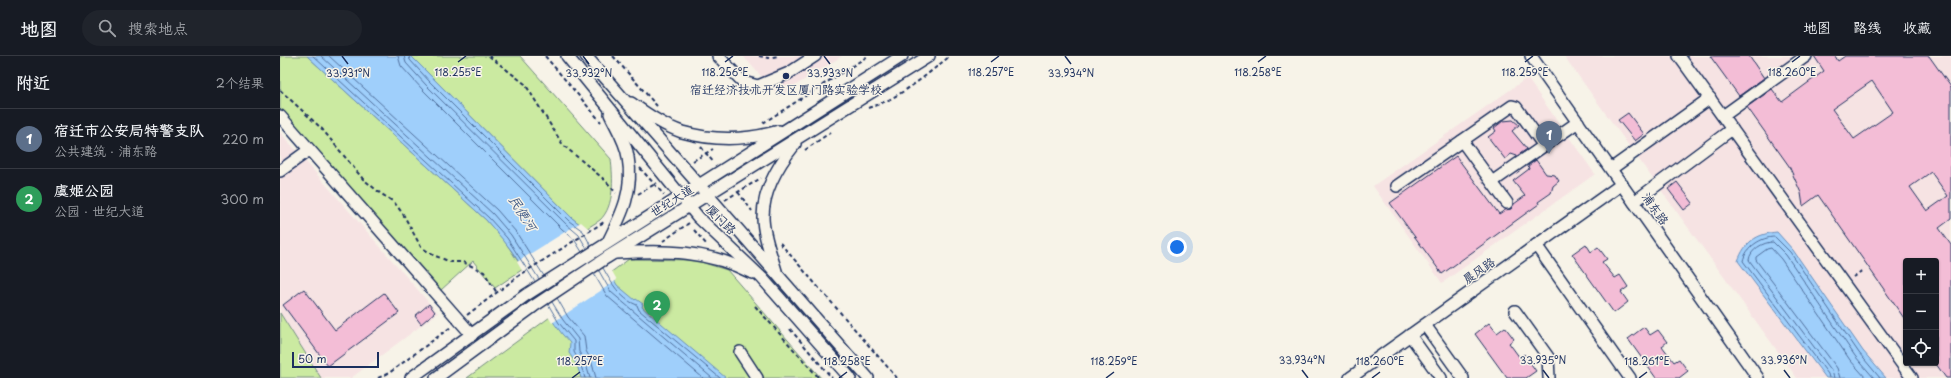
<!DOCTYPE html>
<html lang="zh">
<meta charset="utf-8">
<style>
:root{--surface:#171b24;--page:#20242c;--text:#f1f3f6;--muted:#9ea1a6;--line:#363941;--accent:#d93025}
body{margin:0;font-family:"Playpen Sans","LXGW WenKai TC",sans-serif;background:var(--page);color:var(--text)}
.controls{position:absolute;right:12px;bottom:12px;display:grid;overflow:hidden;border-radius:4px;box-shadow:0 1px 3px #0004}
.controls button{width:36px;height:36px;display:grid;place-items:center;padding:0;border:0;border-bottom:1px solid var(--line);background:var(--surface);color:var(--text);font:20px sans-serif}
.scale{position:absolute;left:12px;bottom:10px;width:87px;box-sizing:border-box;padding-left:4px;border:2px solid #1b2f5e;border-top:0;font-size:11px;line-height:14px;white-space:nowrap;color:#1b2f5e;-webkit-text-stroke:3px #f7f3e8;paint-order:stroke}
.you{position:absolute;left:897px;top:191px;width:14px;height:14px;margin:-10px;border:3px solid #fff;border-radius:50%;background:#1a73e8;box-shadow:0 0 0 6px #1a73e833}
.badge{display:grid;place-items:center;width:26px;height:26px;border-radius:50%;background:var(--accent);color:#fff;font-size:13px;font-weight:700}
.pin{position:absolute;translate:-50% -33px;filter:drop-shadow(0 1px 2px #0008)}
.pin::after{content:'';position:absolute;top:21px;width:14px;height:12px;background:inherit;clip-path:polygon(0 0,100% 0,50% 100%)}
.list{margin:0;padding:0;list-style:none}
h2{display:flex;justify-content:space-between;align-items:center;height:52px;margin:0;padding:0 16px;font-size:17px}
h2 small{font-size:13px;font-weight:400;color:var(--muted)}
.list li{display:grid;grid-template-columns:26px 1fr auto;gap:12px;align-items:center;box-sizing:border-box;height:60px;padding:0 16px;border-top:1px solid var(--line)}
.list b{display:block;font-size:15px;white-space:nowrap}
.list p{margin:0;font-size:13px;white-space:nowrap;color:var(--muted)}
.list em{font-size:13px;font-style:normal;color:var(--muted)}
.icon{flex:none;width:22px;height:22px;fill:none;stroke:currentColor;stroke-width:2;stroke-linecap:round;stroke-linejoin:round}
.map{position:relative;flex:none;width:1671px;height:322px;overflow:hidden}
header{display:flex;align-items:center;gap:24px;box-sizing:border-box;height:56px;padding:0 20px;background:var(--surface);border-bottom:1px solid var(--line)}
header strong{font-size:19px}
nav{display:flex;gap:22px;margin-inline-start:auto;font-size:14px}
.search{width:280px;height:36px;background:var(--page);display:flex;align-items:center;gap:10px;box-sizing:border-box;padding:0 14px;border-radius:22px;color:var(--muted);font-size:15px}
main{display:flex}
aside{flex:1;background:var(--surface)}
.map>svg:first-child{display:block}
.built{fill:#f6e3e3;fill-rule:evenodd}
.green{fill:#cbeaa1;stroke:#738c80}
.water{fill:#9fcffb;stroke:#6a8fbc}
.pier{fill:#f7f3e8}
.lines{fill:none;stroke-linecap:round;stroke-linejoin:round}
.shore{stroke:#506f9d;stroke-width:1}
.building{fill:#f3bdd6;stroke:#1b2f5e;fill-rule:evenodd}
.minor-casing{stroke:#1b2f5e;stroke-width:14}
.path{stroke:#1b2f5e;stroke-width:2;stroke-dasharray:4 3;stroke-linecap:butt}
.minor{stroke:#f7f3e8;stroke-width:11}
.ticks{fill:none;stroke:#1b2f5e;stroke-width:1.5}
.poi-dot{fill:#1b2f5e;stroke:#f7f3e8;stroke-width:1.5}
.labels{text-anchor:middle;stroke-width:3;stroke-linejoin:round;paint-order:stroke}
.poi-label{font-size:12px;fill:#1b2f5e;stroke:#f7f3e8}
.street-label{font-size:12px;fill:#1b2f5e;stroke:#f7f3e8}
.water-label{font-size:13px;font-style:italic;fill:#3c5785;stroke:#f7f3e8}
.ticks-label{font-size:10px;text-anchor:middle;fill:#1b2f5e;stroke:#f7f3e8;stroke-width:3;stroke-linejoin:round;paint-order:stroke}
</style>
<header>
<strong>地图</strong>
<div class="search"><svg class="icon" aria-label="search" viewBox="0 0 24 24"><circle cx="10" cy="10" r="6"/><path d="M15 15l6 6"/></svg>搜索地点</div>
<nav><a>地图</a><a>路线</a><a>收藏</a></nav>
</header>
<main>
<aside>
<h2>附近<small>2个结果</small></h2>
<ul class="list">
<li><span class="badge" style="background:#5c6f8a">1</span><div><b>宿迁市公安局特警支队</b><p>公共建筑 · 浦东路</p></div><em>220 m</em></li>
<li><span class="badge" style="background:#2e9e5b">2</span><div><b>虞姬公园</b><p>公园 · 世纪大道</p></div><em>300 m</em></li>
</ul>
</aside>
<div class="map">
<svg width="1671" height="322" viewBox="0 0 1671 322">
<rect width="100%" height="100%" fill="#f7f3e8"/>
<filter id="ink" filterUnits="userSpaceOnUse"><feTurbulence type="fractalNoise" baseFrequency=".025" numOctaves="2"/><feDisplacementMap in="SourceGraphic" scale="8" xChannelSelector="R" yChannelSelector="G"/><feConvolveMatrix kernelMatrix="1 2 1 2 8 2 1 2 1" color-interpolation-filters="sRGB"/></filter>
<g filter="url(#ink)">
<g class="built">
<path d="M463,0H562L499,40Z"/>
<path d="M1284,0H1671V322H1517ZM1626,205H1656V307H1626Z"/>
<path d="M1247,22L1315,118L1162,227L1093,130Z"/>
<path d="M0,76L158,257L71,322H41L0,257Z"/>
</g>
<g class="green">
<path d="M0,0H27L206,164L224,184L243,213L215,232L193,205L161,234L0,53Z"/>
<path d="M131,0H240L331,103C333,121 335,150 320,164C316,167 310,170 306,173L292,162Z"/>
<path d="M349,203L414,204L447,214L541,322H187Z"/>
<path d="M0,257L41,322H0Z"/>
</g>
<g class="water">
<path d="M27,0H131L292,162L306,173L337,229L355,244L356,243L363,248L362,251L446,322H301L297,309L289,297L290,287C268,264 255,233 239,206C230,191 218,178 206,164Z"/>
<path d="M1497,176L1513,194L1583,295L1606,322H1546L1458,205C1465,186 1476,178 1497,176Z"/>
</g>
<path class="pier" d="M301,166L308,172L337,224L272,267L237,206Z"/>
<g class="lines">
<g class="shore">
<path d="M33,0L209,162L227,182L255,226"/>
<path d="M41,0L213,158L231,179L259,223"/>
<path d="M49,0L217,154L236,176L264,220"/>
<path d="M118,0L121,10L142,33L282,173L294,183L302,196"/>
<path d="M124,0L126,7L146,29L286,168L299,179L307,193"/>
<path d="M129,0L130,4L150,26L289,165L303,175L311,190"/>
<path d="M323,212C331,226 340,243 357,249L359,254L440,322"/>
<path d="M319,215L331,236L432,322"/>
<path d="M314,218L327,240L423,322"/>
<path d="M277,242L288,261L304,280L306,295L311,304L316,322"/>
<path d="M272,246L283,264L298,283L299,296L305,305L310,322"/>
<path d="M268,248L279,267L294,285V296L300,307L305,322"/>
<path d="M1549,322L1548,318L1463,205C1466,191 1481,181 1495,181L1510,196L1579,297L1600,322"/>
<path d="M1554,322L1552,315L1469,204C1470,194 1483,186 1493,186L1506,199L1575,300L1594,322"/>
<path d="M1560,322L1557,312L1476,204V201L1487,193L1491,192L1501,203L1570,304L1586,322"/>
</g>
</g>
<g class="building">
<path d="M1430,0H1469L1484,22L1459,40Z"/>
<path d="M1534,0H1555L1558,5L1565,0H1649L1671,31V163L1659,172L1671,189V322H1666L1656,308V205H1626V265L1538,139L1523,150L1521,137L1509,110L1467,51L1492,33L1502,46L1544,15ZM1592,25L1613,56L1574,83L1552,53ZM1651,116L1668,140L1647,155L1630,131Z"/>
<path d="M1348,57L1364,78L1355,85L1338,64Z"/>
<path d="M1233,64L1239,69L1232,75L1247,93L1237,100L1231,98L1225,103L1208,81L1216,75L1214,72L1223,65Z"/>
<path d="M1176,100L1219,158L1225,154L1231,153L1234,148L1245,140L1233,125L1249,113L1248,110L1256,104L1266,118L1275,119L1279,125L1273,130L1271,137L1258,146L1259,148L1162,218L1110,147Z"/>
<path d="M1397,126L1413,147L1404,154L1388,133Z"/>
<path d="M1306,188L1311,196L1318,191L1327,203L1322,206L1335,222L1340,219L1348,231L1341,236L1348,246L1334,257L1292,198Z"/>
<path d="M24,233L55,274L104,237L119,257L48,310L3,249Z"/>
<path d="M149,248L155,256L141,268L135,260Z"/>
<path d="M1209,267L1217,277L1225,271L1234,283L1229,287L1240,302L1244,298L1256,315L1246,322H1227L1195,278Z"/>
<path d="M1364,271L1370,279L1378,274L1387,286L1382,290L1394,306L1399,303L1408,315L1399,322H1376L1348,283Z"/>
</g>
<g class="lines">
<defs>
<g id="minor">
<path d="M287,0L418,161L482,222L570,322"/>
<path d="M306,0L588,322"/>
<path d="M438,0L463,26L478,30L509,17L535,0"/>
<path d="M1251,0L1478,322"/>
<path d="M1399,0L1632,322"/>
<path d="M351,47C367,58 384,70 402,76C434,85 468,84 499,75"/>
<path d="M0,60L192,279"/>
<path d="M1443,60L1526,0"/>
<path d="M1182,85L1227,147"/>
<path d="M1331,113L1430,42"/>
<path d="M0,115L29,94"/>
<path d="M1212,126L1298,66"/>
<path d="M1117,130L1232,50L1236,51L1264,90"/>
<path d="M1354,146L1452,73"/>
<path d="M328,186C342,158 354,134 348,101C346,86 336,71 330,58"/>
<path d="M1256,189L1350,322"/>
<path d="M336,197C384,194 428,194 472,217"/>
<path d="M496,215C491,198 483,179 483,161C483,134 499,108 515,88"/>
<path d="M1235,255L1268,301L1269,322"/>
<path d="M1145,269L1183,322"/>
<path d="M1130,279L1161,322"/>
<path d="M460,296L477,322"/>
<path d="M131,322L246,239L622,0"/>
<path d="M156,322L254,250L326,202L649,0"/>
<path d="M1070,322L1342,128"/>
</g>
</defs>
<use href="#minor" class="minor-casing"/>
<g class="path">
<path d="M209,0L245,28L283,89L326,125L336,137"/>
<path d="M265,0L321,66"/>
<path d="M333,0L377,50"/>
<path d="M479,0L488,2L498,0"/>
<path d="M0,34L42,73L83,123L100,137L114,146L123,158L141,191L153,199L171,206H183L204,216L217,237"/>
<path d="M588,52C619,43 645,20 670,0"/>
<path d="M483,67L588,0"/>
<path d="M421,91L434,107"/>
<path d="M525,94L551,76"/>
<path d="M413,105L433,93"/>
<path d="M360,112L384,139"/>
<path d="M458,136L472,155"/>
<path d="M358,138L377,127"/>
<path d="M445,144L481,122"/>
<path d="M414,174L427,189"/>
<path d="M383,185L409,167"/>
<path d="M500,187L617,322"/>
<path d="M1573,221L1583,214"/>
<path d="M475,250L539,322"/>
<path d="M187,259L240,219L324,166"/>
<path d="M510,273L552,322"/>
<path d="M98,322L109,317L171,271"/>
</g>
<use href="#minor" class="minor"/>
</g>
</g>
<path class="ticks" d="M62,0L68,8M303,0L309,8M544,0L550,8M785,0L791,8M178,6L186,0M445,6L453,0M711,6L719,0M978,6L986,0M1245,6L1253,0M1512,6L1520,0M1022,314L1028,322M1263,314L1269,322M1504,314L1510,322M292,322L300,316M559,322L567,316M826,322L834,316M1092,322L1100,316M1359,322L1367,316"/>
<circle class="poi-dot" cx="506" cy="20" r="4"/>
<g class="labels">
<g class="poi-label">
<text x="506" y="38">宿迁经济技术开发区厦门路实验学校</text>
</g>
<g class="street-label">
<text transform="translate(392 145) rotate(-32)" y="4">世纪大道</text>
<text transform="translate(1375 153) rotate(55)" y="4">浦东路</text>
<text transform="translate(441 164) rotate(44)" y="4">厦门路</text>
<text transform="translate(1199 215) rotate(-35)" y="4">晨风路</text>
</g>
<g class="water-label">
<text transform="translate(243 157) rotate(57)" y="5">民便河</text>
</g>
</g>
<g class="ticks-label">
<text x="178" y="20">118.255°E</text>
<text x="445" y="20">118.256°E</text>
<text x="978" y="20">118.258°E</text>
<text x="1512" y="20">118.260°E</text>
<text x="711" y="20">118.257°E</text>
<text x="1245" y="20">118.259°E</text>
<text x="68" y="21">33.931°N</text>
<text x="309" y="21">33.932°N</text>
<text x="550" y="21">33.933°N</text>
<text x="791" y="21">33.934°N</text>
<text x="1022" y="308">33.934°N</text>
<text x="1263" y="308">33.935°N</text>
<text x="1504" y="308">33.936°N</text>
<text x="300" y="309">118.257°E</text>
<text x="567" y="309">118.258°E</text>
<text x="834" y="309">118.259°E</text>
<text x="1100" y="309">118.260°E</text>
<text x="1367" y="309">118.261°E</text>
</g>
</svg>
<div class="controls">
<button>+</button>
<button>−</button>
<button><svg class="icon" aria-label="locate" viewBox="0 0 24 24"><circle cx="12" cy="12" r="6"/><path d="M12 2v4M12 18v4M2 12h4M18 12h4"/></svg></button>
</div>
<div class="scale">50 m</div>
<div class="you"></div>
<div class="pin badge" style="left:1269px;top:98px;background:#5c6f8a">1</div>
<div class="pin badge" style="left:377px;top:268px;background:#2e9e5b">2</div>
</div>
</main>
